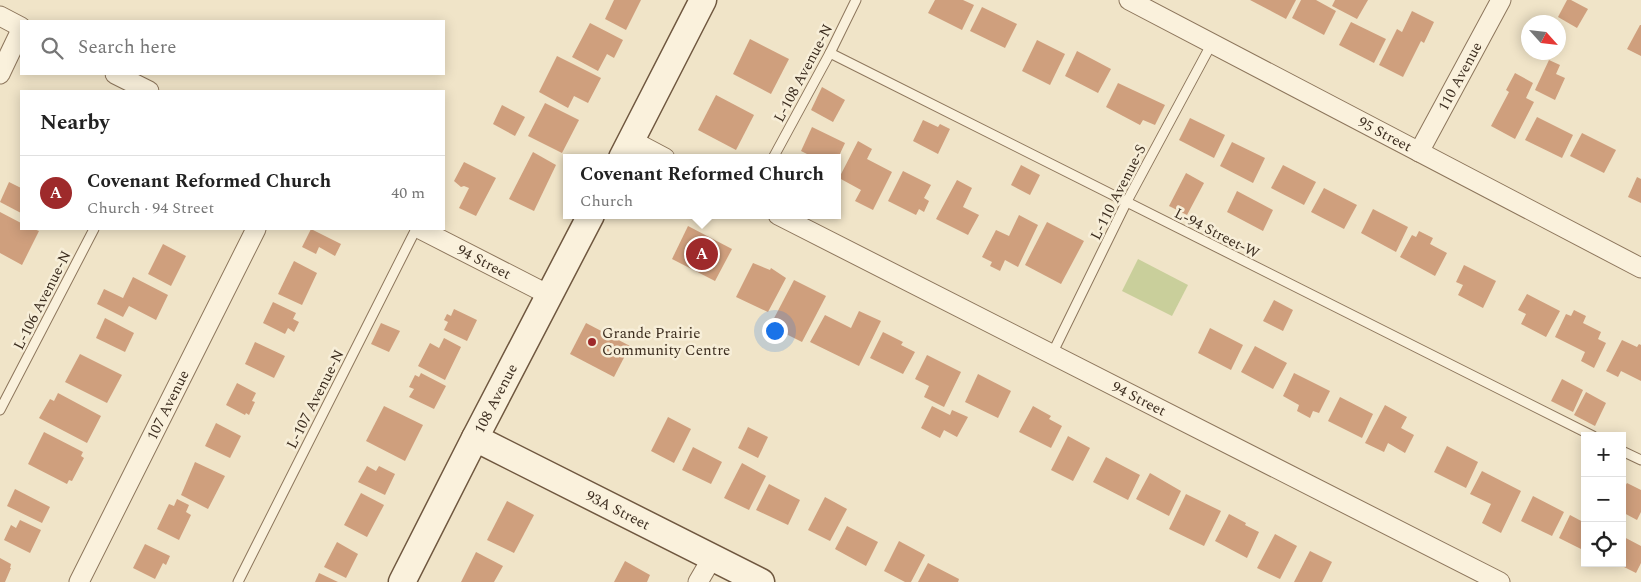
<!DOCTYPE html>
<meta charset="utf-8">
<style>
:root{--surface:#fff;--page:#f2f2f2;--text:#222;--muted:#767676;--line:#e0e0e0;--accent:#9e2a2b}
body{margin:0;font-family:Spectral,serif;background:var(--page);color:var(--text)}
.controls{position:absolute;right:15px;bottom:15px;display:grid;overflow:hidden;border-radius:0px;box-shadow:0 2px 12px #0003}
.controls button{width:45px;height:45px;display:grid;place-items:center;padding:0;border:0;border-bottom:1px solid var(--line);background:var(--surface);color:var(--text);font:25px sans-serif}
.compass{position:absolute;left:1521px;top:15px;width:45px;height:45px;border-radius:50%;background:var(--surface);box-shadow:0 2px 12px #0003;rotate:117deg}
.you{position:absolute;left:774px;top:330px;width:18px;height:18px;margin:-12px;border:4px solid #fff;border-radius:50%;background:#1a73e8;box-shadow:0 0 0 8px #1a73e833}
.badge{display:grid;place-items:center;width:32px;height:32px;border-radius:50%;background:var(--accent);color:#fff;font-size:16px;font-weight:700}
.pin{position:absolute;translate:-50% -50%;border:2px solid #fff;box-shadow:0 1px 5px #0006}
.popup{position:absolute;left:563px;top:154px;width:278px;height:65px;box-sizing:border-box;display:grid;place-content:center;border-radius:0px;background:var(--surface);filter:drop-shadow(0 1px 4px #0005);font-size:16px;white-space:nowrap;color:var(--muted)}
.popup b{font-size:19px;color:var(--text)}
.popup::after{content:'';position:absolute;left:50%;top:100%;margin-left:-10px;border:10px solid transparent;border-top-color:var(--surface)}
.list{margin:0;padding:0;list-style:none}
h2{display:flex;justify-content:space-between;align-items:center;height:65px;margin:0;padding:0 20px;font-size:21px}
h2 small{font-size:16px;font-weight:400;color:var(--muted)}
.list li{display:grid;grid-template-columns:32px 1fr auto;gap:15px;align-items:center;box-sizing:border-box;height:75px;padding:0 20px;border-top:1px solid var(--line)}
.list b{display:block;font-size:19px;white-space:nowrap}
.list p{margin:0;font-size:16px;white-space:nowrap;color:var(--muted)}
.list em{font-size:16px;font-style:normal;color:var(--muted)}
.icon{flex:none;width:28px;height:28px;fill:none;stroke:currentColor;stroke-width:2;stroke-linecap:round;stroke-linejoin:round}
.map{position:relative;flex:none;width:1641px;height:582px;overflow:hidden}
.search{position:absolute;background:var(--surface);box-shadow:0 2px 12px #0003;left:20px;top:20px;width:425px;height:55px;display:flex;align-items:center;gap:12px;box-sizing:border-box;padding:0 18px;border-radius:0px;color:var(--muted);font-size:19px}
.panel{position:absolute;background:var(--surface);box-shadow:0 2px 12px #0003;left:20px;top:90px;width:425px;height:140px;border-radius:0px}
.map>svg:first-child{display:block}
.green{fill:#c9cf9b}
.building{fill:#cf9f7d}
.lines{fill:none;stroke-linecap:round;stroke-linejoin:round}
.lane-casing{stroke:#8d765c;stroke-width:11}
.street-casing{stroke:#8d765c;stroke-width:21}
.secondary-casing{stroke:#6f573f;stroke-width:29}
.lane{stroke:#faf1dc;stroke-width:9}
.street{stroke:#faf1dc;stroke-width:19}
.secondary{stroke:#faf1dc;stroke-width:26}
.poi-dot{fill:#9e2a2b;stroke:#f7eed8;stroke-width:2}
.labels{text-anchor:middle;stroke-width:5;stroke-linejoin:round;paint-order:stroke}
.street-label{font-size:15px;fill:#3d2e20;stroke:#f7eed8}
.poi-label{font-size:15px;fill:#3d2e20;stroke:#f7eed8;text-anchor:start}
</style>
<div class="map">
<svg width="1641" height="582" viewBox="0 0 1641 582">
<rect width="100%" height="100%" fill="#f0e4c8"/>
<path class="green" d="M1138,259L1188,285L1172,316L1122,291Z"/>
<g class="building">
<path d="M614,0H641L626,30L605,19Z"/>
<path d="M935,0H963L974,5L962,30L928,13Z"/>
<path d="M1250,0H1296L1286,19Z"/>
<path d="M1301,0H1316L1336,11L1324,35L1292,18Z"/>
<path d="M1335,0H1368L1357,19L1332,6Z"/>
<path d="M1567,0H1571L1588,9L1577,28L1558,17Z"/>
<path d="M982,7L1017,24L1005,48L970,31Z"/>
<path d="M1412,11L1434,22L1424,43L1421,41L1403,77L1379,65L1397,29L1402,32Z"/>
<path d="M1351,22L1386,39L1374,63L1339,45Z"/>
<path d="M590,23L623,40L614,58L607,54L598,71L572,57Z"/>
<path d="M1640,25H1641V56L1627,49Z"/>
<path d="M750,39L789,59L771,94L733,74Z"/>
<path d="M1037,40L1065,54L1050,85L1022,71Z"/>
<path d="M1077,51L1111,69L1098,93L1065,76Z"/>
<path d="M557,56L601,78L588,103L574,96L568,108L539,92Z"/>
<path d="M1549,60L1560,65L1556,74L1565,78L1555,100L1535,90Z"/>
<path d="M1515,73L1533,83L1526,98L1534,102L1515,139L1491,126L1509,92L1506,90Z"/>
<path d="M1118,83L1165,105L1155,125L1143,120L1140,125L1106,107Z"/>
<path d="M822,87L845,100L833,122L811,110Z"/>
<path d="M716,95L754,115L736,150L698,130Z"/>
<path d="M545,103L579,120L562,153L528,136Z"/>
<path d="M502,105L525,117L515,136L493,124Z"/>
<path d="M1537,117L1573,135L1562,158L1525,140Z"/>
<path d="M1190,118L1225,135L1214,158L1179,140Z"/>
<path d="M923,120L938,127L940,124L950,129L938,154L913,141Z"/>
<path d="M812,127L845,143L838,158H815L801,151Z"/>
<path d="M1582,133L1616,150L1604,173L1570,156Z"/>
<path d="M858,141L872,149L867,159L892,172L873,210L855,201L861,190L839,178Z"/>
<path d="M1232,142L1265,158L1253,183L1220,166Z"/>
<path d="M533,152L556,165L534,211L509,199Z"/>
<path d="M464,162L496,178L476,216L459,208L469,188L464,186L461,187L454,181Z"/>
<path d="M1021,165L1040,175L1030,195L1011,185Z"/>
<path d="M1283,165L1316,182L1304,205L1271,188Z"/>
<path d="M903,171L931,185L924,198L929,201L924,212L919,209L916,215L888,201Z"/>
<path d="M1186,173L1204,183L1187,215L1169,206Z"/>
<path d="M1637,177L1641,179V203L1628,197Z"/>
<path d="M957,180L972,188L963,207L979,215L968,235L936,219Z"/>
<path d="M9,182L21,188V213L0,202Z"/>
<path d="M1324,188L1357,205L1344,229L1311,212Z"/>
<path d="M1237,191L1273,210L1263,231L1227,212Z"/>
<path d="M1373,209L1408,227L1396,252L1361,233Z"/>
<path d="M0,212L21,223V229H34L39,231L22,265L0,253Z"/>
<path d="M1019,215L1038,225L1018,267L1005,260L1000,271L990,266L992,262L982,257L996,230L1009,236Z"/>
<path d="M1047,222L1084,241L1061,284L1025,265Z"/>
<path d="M688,226L732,249L715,281L672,259Z"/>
<path d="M311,229L341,244L335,256L319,247L316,254L302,247Z"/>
<path d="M1419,231L1433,238L1430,244L1447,253L1435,276L1400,257L1412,235L1416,237Z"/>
<path d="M163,244L186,256L171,286L148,274Z"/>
<path d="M294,261L317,273L302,305L278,294Z"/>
<path d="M753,263L770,270L771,268L786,278L768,312L736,297Z"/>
<path d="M1464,265L1496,281L1483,308L1458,295L1463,285L1456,282Z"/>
<path d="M133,277L168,295L156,320L129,306L123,317L97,304L104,289L123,298Z"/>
<path d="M794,280L826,296L802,342L770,326Z"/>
<path d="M1527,294L1560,311L1546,337L1521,324L1526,314L1518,310Z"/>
<path d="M1274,300L1293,310L1283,331L1263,321Z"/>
<path d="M273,302L296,313L293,319L299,322L294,332L288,328L285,334L263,323Z"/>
<path d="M454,309L477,320L467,341L444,330L448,322L444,320L447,314L451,316Z"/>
<path d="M1574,310L1586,316L1583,323L1601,332L1598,339L1606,343L1594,368L1581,361L1585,352L1555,337L1566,314L1571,316Z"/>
<path d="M859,311L881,321L859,366L810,342L825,315L851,328Z"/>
<path d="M105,318L134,333L125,352L96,338Z"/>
<path d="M381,323L400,331L389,352L371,344Z"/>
<path d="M586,323L630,346L614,377L570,354Z"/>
<path d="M1210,328L1243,345L1231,370L1198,353Z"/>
<path d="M883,332L903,342L901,345L915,352L903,374L870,358Z"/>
<path d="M444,338L461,347L445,380L418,366L430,343L439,348Z"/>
<path d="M1622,340L1637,347L1639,344L1641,345V381L1621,371L1618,377L1606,371Z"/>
<path d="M255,342L285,356L274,378L245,364Z"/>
<path d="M1255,346L1287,363L1273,389L1241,372Z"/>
<path d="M80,354L122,375L107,403L65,382Z"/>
<path d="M927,355L961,372L944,407L924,397L929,386L915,379Z"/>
<path d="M421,373L446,386L434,409L409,397L414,389L409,387L415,375L419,377Z"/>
<path d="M1294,373L1330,391L1319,413L1313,411L1310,418L1297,411L1299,405L1283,396Z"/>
<path d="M978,374L1011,391L998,418L965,402Z"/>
<path d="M1562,379L1583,390L1573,412L1551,401Z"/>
<path d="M237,383L256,393L252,401L255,402L249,415L246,413L245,415L226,405Z"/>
<path d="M1586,392L1606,403L1595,426L1574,415Z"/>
<path d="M58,393L101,416L87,443L39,418L50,399L54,401Z"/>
<path d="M1340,397L1373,414L1362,438L1328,421Z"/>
<path d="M1385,405L1407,417L1401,428L1414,435L1405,453L1388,443L1384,452L1365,443Z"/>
<path d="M384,406L423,425L405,461L366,441Z"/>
<path d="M932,406L950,415L952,410L968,417L957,437L944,430L940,438L921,428Z"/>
<path d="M1033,406L1051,416L1049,419L1062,426L1051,448L1019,432Z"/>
<path d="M668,417L691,429L674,463L651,451Z"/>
<path d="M216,423L241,436L230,458L205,446Z"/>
<path d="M748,427L768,437L758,458L738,448Z"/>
<path d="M44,432L83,452L81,456L84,458L72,481L69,480L67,484L28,464Z"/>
<path d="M1068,436L1090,448L1073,481L1051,470Z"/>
<path d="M1447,446L1478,462L1466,488L1434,472Z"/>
<path d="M693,447L722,462L711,484L682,470Z"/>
<path d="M1106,457L1140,475L1128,500L1093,482Z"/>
<path d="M195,462L225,476L208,509L181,495Z"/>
<path d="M742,463L766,476L749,510L724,498Z"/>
<path d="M367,466L376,471L379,466L395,474L385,495L358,482Z"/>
<path d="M1482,471L1521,491L1501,533L1482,523L1491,504L1470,494Z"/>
<path d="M1150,473L1181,491L1169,516L1136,499Z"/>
<path d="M1627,483L1641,490V512L1637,520L1622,512V491Z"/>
<path d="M769,484L800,500L788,525L756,510Z"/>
<path d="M15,489L50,507L42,523L7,506Z"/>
<path d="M361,493L384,505L367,537L344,525Z"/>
<path d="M1186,494L1221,511L1204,546L1169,529Z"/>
<path d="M1533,496L1564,512L1552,536L1521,521Z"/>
<path d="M825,497L847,509L830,541L808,530Z"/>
<path d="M177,499L189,505L186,512L191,515L179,540L157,529L169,504L174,506Z"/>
<path d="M507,501L534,515L514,553L487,540Z"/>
<path d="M1229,514L1246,523L1245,525L1259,532L1247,558L1215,541Z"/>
<path d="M1570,515L1585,523V551L1559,538Z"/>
<path d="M20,520L41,530L30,553L4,540L11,525L16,528Z"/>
<path d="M847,526L878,542L866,566L835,549Z"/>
<path d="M1275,534L1297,546L1280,579L1257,568Z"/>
<path d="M1622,536L1641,546V563L1636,573L1616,563H1622Z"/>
<path d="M899,541L925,555L911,582H905L884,571Z"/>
<path d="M337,542L358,554L346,578L324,567Z"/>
<path d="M145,544L170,556L166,565L163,563L155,579L133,568Z"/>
<path d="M1310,551L1332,562L1322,582H1294Z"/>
<path d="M476,552L503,566L494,582H461Z"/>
<path d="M0,558L11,564L10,568H11L5,582H0Z"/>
<path d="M625,561L650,575L647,582H614Z"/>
<path d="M928,563L959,579L958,582H918Z"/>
<path d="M319,573L338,582H315Z"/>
</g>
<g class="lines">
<defs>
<g id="lane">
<path d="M830,53L1593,436"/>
<path d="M773,158L830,53L856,0"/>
<path d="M1052,354L1126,203L1212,43"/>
<path d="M0,410L94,229"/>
<path d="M1622,451L1641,460"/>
<path d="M238,582L416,229"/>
</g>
<g id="street">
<path id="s1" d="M1129,0L1641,268"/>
<path d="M0,16L21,27"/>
<path d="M0,74L21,30"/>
<path d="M115,74L149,91"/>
<path d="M631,140L665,158"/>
<path id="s2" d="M1419,152L1501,0"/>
<path id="s3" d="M778,215L1500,582"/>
<path id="s4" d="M420,229L549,295"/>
<path id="s5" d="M79,582L256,229"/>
<path d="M698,582L712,558"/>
</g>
<g id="secondary">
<path d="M622,158L703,0"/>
<path id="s6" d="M475,438L761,582"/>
<path id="s7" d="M402,582L475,438L591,215"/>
</g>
</defs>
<use href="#lane" class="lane-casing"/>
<use href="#street" class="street-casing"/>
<use href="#secondary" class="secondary-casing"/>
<use href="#lane" class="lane"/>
<use href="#street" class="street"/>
<use href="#secondary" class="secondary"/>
</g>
<circle class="poi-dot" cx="592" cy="342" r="5"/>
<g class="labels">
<g class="street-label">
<text transform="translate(803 73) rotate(-62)" y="5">L-108 Avenue-N</text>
<text dy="5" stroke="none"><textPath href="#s2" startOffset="86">110 Avenue</textPath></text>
<text dy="5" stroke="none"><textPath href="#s1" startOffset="289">95 Street</textPath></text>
<text transform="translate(1118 192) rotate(-63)" y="5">L-110 Avenue-S</text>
<text transform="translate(1217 233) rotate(27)" y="5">L-94 Street-W</text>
<text dy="5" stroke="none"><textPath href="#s4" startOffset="72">94 Street</textPath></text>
<text transform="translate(42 300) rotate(-63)" y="5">L-106 Avenue-N</text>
<text dy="5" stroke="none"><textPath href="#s7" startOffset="206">108 Avenue</textPath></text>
<text transform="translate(315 399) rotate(-63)" y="5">L-107 Avenue-N</text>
<text dy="5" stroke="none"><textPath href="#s3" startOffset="405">94 Street</textPath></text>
<text dy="5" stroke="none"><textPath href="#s5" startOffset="198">107 Avenue</textPath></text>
<text dy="5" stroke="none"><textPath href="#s6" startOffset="160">93A Street</textPath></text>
</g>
<g class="poi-label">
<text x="602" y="338">Grande Prairie<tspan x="602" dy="17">Community Centre</tspan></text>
</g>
</g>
</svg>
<div class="controls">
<button>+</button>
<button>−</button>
<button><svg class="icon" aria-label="locate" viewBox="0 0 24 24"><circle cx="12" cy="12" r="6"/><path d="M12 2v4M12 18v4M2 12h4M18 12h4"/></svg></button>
</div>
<svg class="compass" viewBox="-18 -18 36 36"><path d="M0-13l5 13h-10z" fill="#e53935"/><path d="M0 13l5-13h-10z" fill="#767676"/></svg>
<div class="you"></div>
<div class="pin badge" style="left:702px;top:254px">A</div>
<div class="popup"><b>Covenant Reformed Church</b>Church</div>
<div class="search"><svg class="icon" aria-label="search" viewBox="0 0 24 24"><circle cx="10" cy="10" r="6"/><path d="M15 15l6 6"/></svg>Search here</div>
<section class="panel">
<h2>Nearby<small></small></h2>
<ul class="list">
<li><span class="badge">A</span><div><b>Covenant Reformed Church</b><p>Church · 94 Street</p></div><em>40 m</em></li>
</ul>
</section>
</div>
